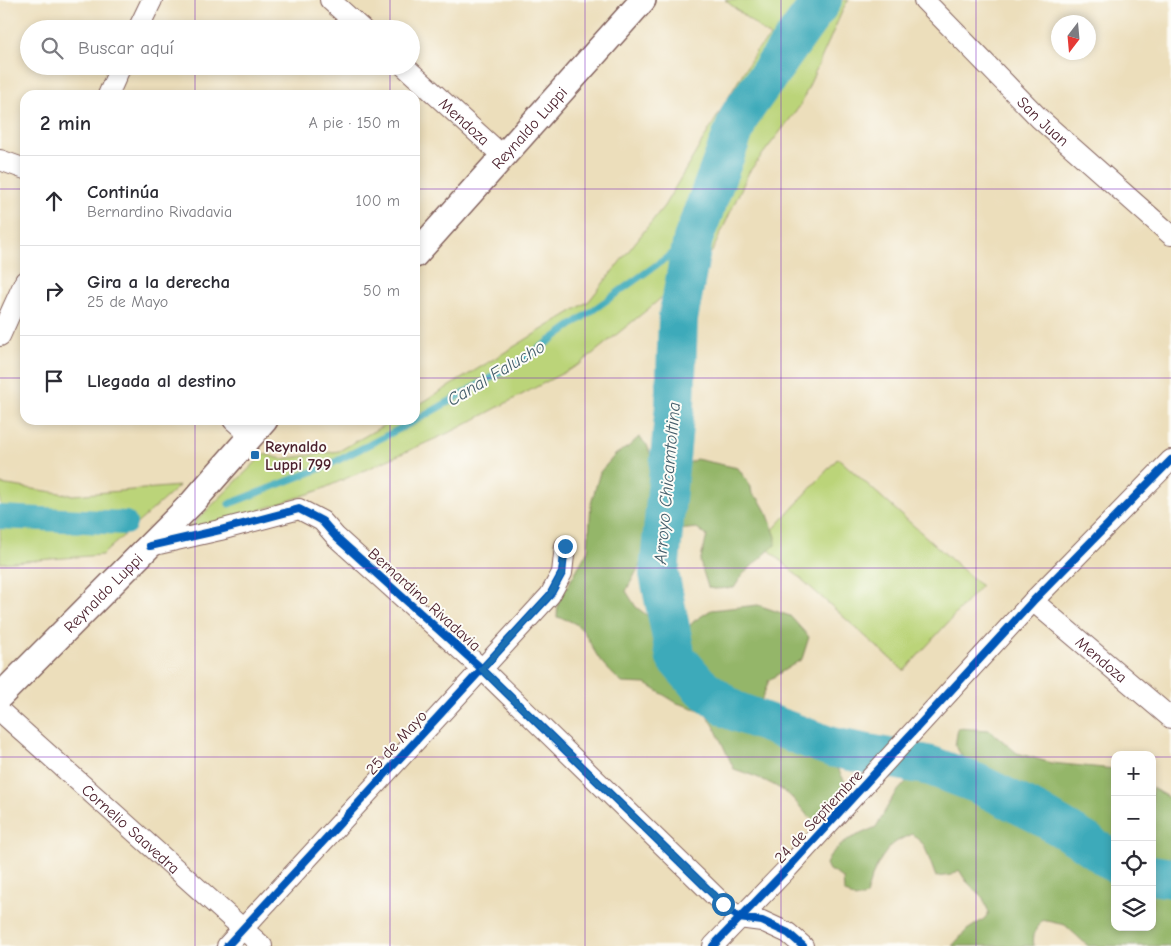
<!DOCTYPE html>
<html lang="es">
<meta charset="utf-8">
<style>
:root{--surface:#fff;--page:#f2f2f3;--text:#2b2b33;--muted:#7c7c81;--line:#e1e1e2}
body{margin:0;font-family:"Comic Neue",sans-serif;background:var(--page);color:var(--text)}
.controls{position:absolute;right:15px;bottom:15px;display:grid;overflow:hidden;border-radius:10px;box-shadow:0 2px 8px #0003}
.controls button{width:45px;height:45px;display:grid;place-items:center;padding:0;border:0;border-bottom:1px solid var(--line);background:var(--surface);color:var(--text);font:25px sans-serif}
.compass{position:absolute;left:1051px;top:15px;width:45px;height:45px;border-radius:50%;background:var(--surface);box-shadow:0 2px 8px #0003;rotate:196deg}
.stop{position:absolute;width:15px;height:15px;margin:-11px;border:4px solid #1f6fb2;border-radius:50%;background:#fff}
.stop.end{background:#1f6fb2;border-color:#fff;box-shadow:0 1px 5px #0008}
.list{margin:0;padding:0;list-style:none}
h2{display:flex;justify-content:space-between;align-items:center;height:65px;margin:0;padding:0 20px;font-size:21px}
h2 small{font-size:16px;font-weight:400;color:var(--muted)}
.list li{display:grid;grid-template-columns:32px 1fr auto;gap:15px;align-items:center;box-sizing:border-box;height:90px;padding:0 20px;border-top:1px solid var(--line)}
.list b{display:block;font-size:19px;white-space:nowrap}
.list p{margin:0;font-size:16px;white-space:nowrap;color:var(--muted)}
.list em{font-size:16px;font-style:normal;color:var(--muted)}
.icon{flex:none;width:28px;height:28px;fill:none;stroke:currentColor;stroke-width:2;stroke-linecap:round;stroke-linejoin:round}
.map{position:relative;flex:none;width:1171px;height:946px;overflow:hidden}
.search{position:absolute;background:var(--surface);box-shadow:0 2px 8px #0003;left:20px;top:20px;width:400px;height:55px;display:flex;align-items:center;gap:12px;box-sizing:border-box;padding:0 18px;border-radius:28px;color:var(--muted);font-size:19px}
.panel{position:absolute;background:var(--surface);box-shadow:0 2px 8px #0003;left:20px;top:90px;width:400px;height:335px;border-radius:15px}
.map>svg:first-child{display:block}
.green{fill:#bbd479;stroke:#827a52}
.forest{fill:#94b669;stroke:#6f6a4a}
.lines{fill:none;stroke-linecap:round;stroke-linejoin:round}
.stream{stroke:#3caaba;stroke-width:7}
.canal{stroke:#3caaba;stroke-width:24}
.river{stroke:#3caaba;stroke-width:40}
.minor-casing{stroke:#83625d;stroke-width:22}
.tertiary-casing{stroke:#83625d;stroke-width:28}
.minor{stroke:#fff;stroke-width:20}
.tertiary{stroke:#fff;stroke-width:25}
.cycleway-casing{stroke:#fdfcf7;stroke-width:11}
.cycleway{stroke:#0057b8;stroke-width:8}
.route{stroke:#1f6fb2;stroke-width:6}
.grid{fill:none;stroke:#7b2cbf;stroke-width:1;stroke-opacity:0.55}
.poi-dot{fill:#1f6fb2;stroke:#fdfcf7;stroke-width:2}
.labels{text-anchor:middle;stroke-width:4;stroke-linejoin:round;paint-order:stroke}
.street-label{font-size:16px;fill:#4a1f2b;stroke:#fdfcf7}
.poi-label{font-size:16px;font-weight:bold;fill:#4a1f2b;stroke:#fdfcf7;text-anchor:start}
.water-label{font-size:18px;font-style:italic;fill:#445e6b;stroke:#fdfcf7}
</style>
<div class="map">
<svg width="1171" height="946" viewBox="0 0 1171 946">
<rect width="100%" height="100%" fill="#fdfcf7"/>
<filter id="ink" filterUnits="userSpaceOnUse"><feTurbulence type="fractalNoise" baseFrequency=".02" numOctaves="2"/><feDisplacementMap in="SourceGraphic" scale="10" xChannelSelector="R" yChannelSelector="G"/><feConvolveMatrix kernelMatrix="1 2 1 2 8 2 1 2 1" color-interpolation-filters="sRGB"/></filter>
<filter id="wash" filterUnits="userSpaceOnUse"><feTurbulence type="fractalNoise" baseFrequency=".0096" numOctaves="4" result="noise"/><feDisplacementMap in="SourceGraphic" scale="20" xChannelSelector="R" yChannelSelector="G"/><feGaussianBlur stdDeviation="1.12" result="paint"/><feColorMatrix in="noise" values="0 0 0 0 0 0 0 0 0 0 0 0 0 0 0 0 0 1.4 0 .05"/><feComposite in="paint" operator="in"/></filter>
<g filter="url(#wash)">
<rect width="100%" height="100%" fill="#ecdebb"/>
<g class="green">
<path d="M725,0H849L845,5L800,106L749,172L712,252L653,305L580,364L455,430L320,490L225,522L185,532L264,454L282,459L339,451L393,420H415V407L589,301L664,206L756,51L770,37Z"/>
<path d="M838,458L981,586L904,671L761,543Z"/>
<path d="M0,484L73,495L179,486L102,555L0,563Z"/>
</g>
<g class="forest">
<path d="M639,437L647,445L651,456L681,468L696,459L738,468L751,487L752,494L759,499L768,515L776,537L775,545L743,574L734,588L714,589L708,587L700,562L707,536L697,528L678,530L648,550L626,591L636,607L679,639L694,621L711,610L758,605L790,616L809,637L802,659L769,680L760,704L754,726L768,739L838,769L845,782L840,801L821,823C806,820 798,800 785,792C769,781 752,775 734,769L713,724L703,711L677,703L646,684L622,683C615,676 606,668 600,660C584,637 588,624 557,617L558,603L588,550L591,504L600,472L616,454L628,447Z"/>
<path d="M958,728L990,730L1017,753L1051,763L1115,769V927H1152V788L1171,799V946H1088L1065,925L1042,920C1036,928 1032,935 1034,946H952L967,930L984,919L989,913L983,898L966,881L959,870L952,875L936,877L924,845L912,834C905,837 896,841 891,846C878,860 870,878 866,896L855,899L844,891L843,878L829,870L826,864L831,854L847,840L876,827L894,795L908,780H925L941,785L964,759L955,746Z"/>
</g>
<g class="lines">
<path class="stream" d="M229,504L329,465L415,421L527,357L693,239"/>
<path class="canal" d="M0,517L125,523"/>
<g class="river">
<path d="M822,0L740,115L693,239L678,319L675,405L659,573L676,658L699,685L732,710L831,747L931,766L976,783L1037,813L1086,842L1115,863"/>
<path d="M1152,875L1171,878"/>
</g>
</g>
</g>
<g filter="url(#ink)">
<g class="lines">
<defs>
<g id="minor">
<path d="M330,0L362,29"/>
<path id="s1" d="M924,0L1040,119L1171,235"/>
<path d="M138,29L152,0"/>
<path id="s2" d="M404,66L504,157"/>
<path d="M108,95L121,66"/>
<path d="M0,160L25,169"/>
<path d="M0,336L25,281"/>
<path d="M233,420L251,436"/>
<path d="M150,546L220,530L299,509L322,521L336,537L482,669L723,904L739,918L762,921L788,933L803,946"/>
<path id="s3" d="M1033,601L1171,718"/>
<path id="s4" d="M0,711L262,946"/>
<path d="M227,946L550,595L562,573L565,546"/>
<path d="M713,946L788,868L1033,601L1171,460"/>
</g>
<g id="tertiary">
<path id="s5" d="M415,255L643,0"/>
<path id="s6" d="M0,696L193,502L265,420"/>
</g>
</defs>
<use href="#minor" class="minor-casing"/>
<use href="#tertiary" class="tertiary-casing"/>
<use href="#minor" class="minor"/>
<use href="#tertiary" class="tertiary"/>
<defs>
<g id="cycleway">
<path d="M150,546L220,530L299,509L322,521L336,537L482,669L723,904L739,918L762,921L788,933L803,946"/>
<path d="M227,946L550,595L562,573L565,546"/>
<path d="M713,946L788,868L1033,601L1171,460"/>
</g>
</defs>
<use href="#cycleway" class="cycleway-casing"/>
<use href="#cycleway" class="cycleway"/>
</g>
</g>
<g class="lines" filter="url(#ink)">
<path class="route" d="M565,546L562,573L550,595L482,669L723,904"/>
</g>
<path class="grid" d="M195,0V29M390,0V29M585,0V946M781,0V946M976,0V946M195,66V95M390,66V95M0,189H25M415,189H1171M0,378H25M415,378H1171M195,420V946M390,420V946M0,568H1171M0,757H1115M1152,757H1171"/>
<rect class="poi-dot" x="250" y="450" width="10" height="10" rx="2.5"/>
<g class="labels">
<g class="street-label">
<text dy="6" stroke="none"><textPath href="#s2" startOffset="82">Mendoza</textPath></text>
<text dy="6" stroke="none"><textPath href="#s1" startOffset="170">San Juan</textPath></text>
<text dy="6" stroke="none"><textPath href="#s5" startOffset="171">Reynaldo Luppi</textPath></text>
<text dy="6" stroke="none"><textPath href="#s6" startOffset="146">Reynaldo Luppi</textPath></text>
<text transform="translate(425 599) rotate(42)" y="6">Bernardino Rivadavia</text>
<text dy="6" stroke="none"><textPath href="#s3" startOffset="90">Mendoza</textPath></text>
<text transform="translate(396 742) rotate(-47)" y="6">25 de Mayo</text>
<text transform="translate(818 816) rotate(-47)" y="6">24 de Septiembre</text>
<text dy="6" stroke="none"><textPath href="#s4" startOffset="176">Cornelio Saavedra</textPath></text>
</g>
<g class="poi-label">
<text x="265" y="452">Reynaldo<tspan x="265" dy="18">Luppi 799</tspan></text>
</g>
<g class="water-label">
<text transform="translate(496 373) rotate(-31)" y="6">Canal Falucho</text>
<text transform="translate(667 483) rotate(-85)" y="6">Arroyo Chicamtoltina</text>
</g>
</g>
</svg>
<div class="controls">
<button>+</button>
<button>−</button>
<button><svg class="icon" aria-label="locate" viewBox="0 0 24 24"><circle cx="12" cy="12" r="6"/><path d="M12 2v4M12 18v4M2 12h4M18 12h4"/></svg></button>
<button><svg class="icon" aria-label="layers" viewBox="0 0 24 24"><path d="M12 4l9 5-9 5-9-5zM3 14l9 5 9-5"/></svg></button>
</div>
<svg class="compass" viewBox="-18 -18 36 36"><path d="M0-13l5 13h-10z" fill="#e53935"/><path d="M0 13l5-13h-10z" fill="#7c7c81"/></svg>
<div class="stop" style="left:723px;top:904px"></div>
<div class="stop end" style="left:565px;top:546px"></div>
<div class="search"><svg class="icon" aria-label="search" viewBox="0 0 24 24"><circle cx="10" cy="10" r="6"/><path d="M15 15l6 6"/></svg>Buscar aquí</div>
<section class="panel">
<h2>2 min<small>A pie · 150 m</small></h2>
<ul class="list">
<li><svg class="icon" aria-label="ahead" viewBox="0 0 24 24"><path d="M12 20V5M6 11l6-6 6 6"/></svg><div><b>Continúa</b><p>Bernardino Rivadavia</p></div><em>100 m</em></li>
<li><svg class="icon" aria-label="right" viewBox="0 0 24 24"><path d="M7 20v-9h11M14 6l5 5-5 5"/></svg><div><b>Gira a la derecha</b><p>25 de Mayo</p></div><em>50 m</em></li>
<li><svg class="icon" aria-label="arrive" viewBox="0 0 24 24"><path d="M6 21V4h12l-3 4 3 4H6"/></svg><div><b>Llegada al destino</b></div></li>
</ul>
</section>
</div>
